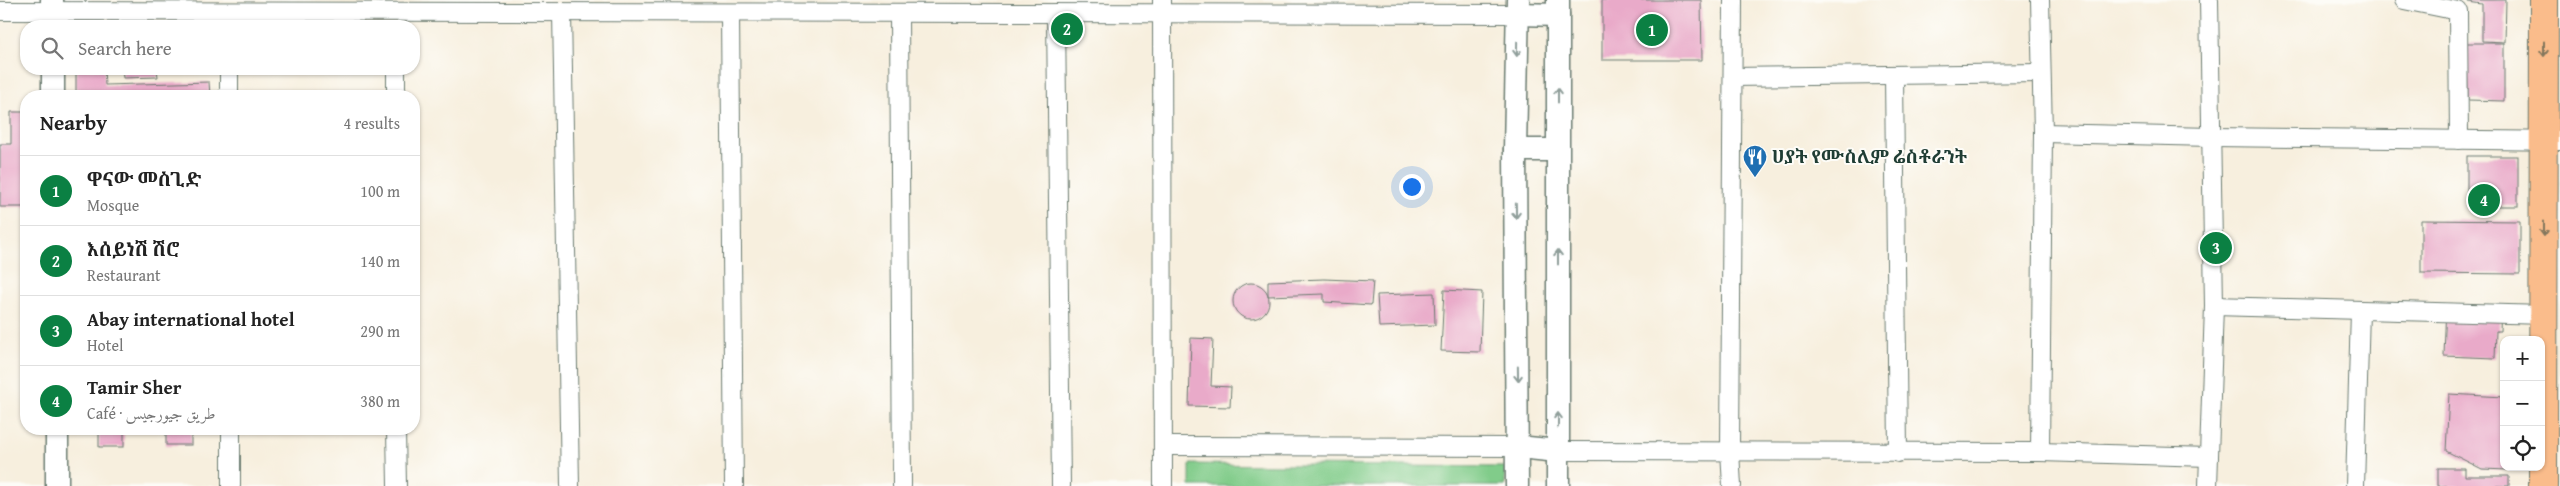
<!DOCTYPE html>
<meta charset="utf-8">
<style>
:root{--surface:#fff;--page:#f6f6f6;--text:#222;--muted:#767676;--line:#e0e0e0;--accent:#0b8043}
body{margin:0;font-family:"Gentium Book Plus",Amiri,"Noto Serif Ethiopic",serif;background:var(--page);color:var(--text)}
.controls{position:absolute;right:15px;bottom:15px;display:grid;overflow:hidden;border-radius:10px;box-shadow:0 1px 4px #0004}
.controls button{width:45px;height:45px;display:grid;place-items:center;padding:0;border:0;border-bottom:1px solid var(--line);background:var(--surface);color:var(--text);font:25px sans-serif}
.you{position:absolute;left:1411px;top:186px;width:18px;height:18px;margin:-12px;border:4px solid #fff;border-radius:50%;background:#1a73e8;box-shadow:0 0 0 8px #1a73e833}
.badge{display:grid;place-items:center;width:32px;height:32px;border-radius:50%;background:var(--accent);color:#fff;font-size:16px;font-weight:700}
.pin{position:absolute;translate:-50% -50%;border:2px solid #fff;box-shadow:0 1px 5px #0006}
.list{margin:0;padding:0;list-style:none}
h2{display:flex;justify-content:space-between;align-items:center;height:65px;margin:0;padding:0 20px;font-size:21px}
h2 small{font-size:16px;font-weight:400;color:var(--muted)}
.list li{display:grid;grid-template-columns:32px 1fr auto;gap:15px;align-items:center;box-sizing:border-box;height:70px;padding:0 20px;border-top:1px solid var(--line)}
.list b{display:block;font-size:19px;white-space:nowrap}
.list p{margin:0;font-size:16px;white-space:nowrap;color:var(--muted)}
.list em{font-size:16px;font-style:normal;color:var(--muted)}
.icon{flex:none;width:28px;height:28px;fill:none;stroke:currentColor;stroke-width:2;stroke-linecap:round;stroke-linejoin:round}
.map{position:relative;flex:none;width:2560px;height:486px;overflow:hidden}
.search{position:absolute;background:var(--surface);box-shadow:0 1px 4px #0004;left:20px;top:20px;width:400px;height:55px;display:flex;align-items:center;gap:12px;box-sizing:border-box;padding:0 18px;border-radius:20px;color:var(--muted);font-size:19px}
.panel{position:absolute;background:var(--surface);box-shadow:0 1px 4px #0004;left:20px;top:90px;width:400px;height:345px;border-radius:20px}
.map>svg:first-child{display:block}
.green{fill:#81cc8a;stroke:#50845f}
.building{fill:#e9aac9}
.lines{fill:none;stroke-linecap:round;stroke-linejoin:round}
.minor-casing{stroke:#6b7b70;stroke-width:20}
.tertiary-casing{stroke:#6b7b70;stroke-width:25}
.trunk-casing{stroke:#6b7b70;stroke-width:30}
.minor{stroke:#fff;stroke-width:18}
.tertiary{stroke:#fff;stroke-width:22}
.trunk{stroke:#fabc8b;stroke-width:28}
.oneway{stroke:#8f9e9a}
.oneway2{stroke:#82765b}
.labels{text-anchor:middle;stroke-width:4;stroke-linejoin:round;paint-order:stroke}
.poi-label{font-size:18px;font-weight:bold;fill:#1f3d34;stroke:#fdfcf7;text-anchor:start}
</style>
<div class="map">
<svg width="2560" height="486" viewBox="0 0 2560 486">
<rect width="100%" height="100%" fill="#fdfcf7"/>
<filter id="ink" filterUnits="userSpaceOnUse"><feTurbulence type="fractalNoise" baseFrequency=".02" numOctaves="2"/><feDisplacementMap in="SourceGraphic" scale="10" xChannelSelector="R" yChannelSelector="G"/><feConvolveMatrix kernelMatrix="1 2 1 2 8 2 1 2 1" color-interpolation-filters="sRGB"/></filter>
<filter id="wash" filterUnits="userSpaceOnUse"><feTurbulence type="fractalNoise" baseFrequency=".0096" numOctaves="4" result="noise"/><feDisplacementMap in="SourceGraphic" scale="20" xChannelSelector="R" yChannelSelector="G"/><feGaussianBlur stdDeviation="1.12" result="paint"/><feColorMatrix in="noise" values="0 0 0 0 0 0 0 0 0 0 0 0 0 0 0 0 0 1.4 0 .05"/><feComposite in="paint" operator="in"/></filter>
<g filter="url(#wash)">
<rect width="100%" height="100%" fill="#f7efde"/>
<path class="green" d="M1190,464L1505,467V486H1190Z"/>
<g id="blocks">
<g class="building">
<path d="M1602,0H1701L1702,60H1602Z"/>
<path d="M2468,0H2506L2505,42L2482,41V4L2468,2Z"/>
<path d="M2467,43H2504V101L2468,100Z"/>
<path d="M76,69H104L105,85L209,82L210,96H76Z"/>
<path d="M122,69H157L158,77L123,78Z"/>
<path d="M11,112H26V207H0V144H11Z"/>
<rect x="2467" y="156" width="51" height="50"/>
<path d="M2421,220L2520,221V274L2421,273Z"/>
<path d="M1324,279L1373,281L1371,305L1324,302V294L1268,296V281Z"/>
<circle cx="1251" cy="301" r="18"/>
<path d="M1444,290L1482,292L1480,352L1441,351Z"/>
<path d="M1434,293L1435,325L1379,327L1377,295Z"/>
<path d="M2446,305L2501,307L2500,331H2496L2495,358L2444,356Z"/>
<path d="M1191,338L1213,339L1211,386L1231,387L1230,407L1189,406Z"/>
<path d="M2449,394L2504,397V467H2508V470L2482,469L2446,451Z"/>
<rect x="99" y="429" width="25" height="18"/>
<rect x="166" y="429" width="25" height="16"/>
<path d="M2438,468H2465V476H2509V486H2438Z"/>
</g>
</g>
</g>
<g filter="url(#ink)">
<use href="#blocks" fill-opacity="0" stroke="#6b7b70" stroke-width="1"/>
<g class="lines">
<defs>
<g id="minor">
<path d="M1162,0L1163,486"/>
<path d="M2404,0L2458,11L2459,140"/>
<path d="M0,11L1518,14"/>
<path d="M562,12L570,486"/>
<path d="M730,13L734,486"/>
<path d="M899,13L902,486"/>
<path d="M1056,13L1061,486"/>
<path d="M229,69V96"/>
<path d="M396,69V96"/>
<path d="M1894,75L1898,453"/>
<path d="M1733,77L2041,73"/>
<path d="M2043,133L2212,137L2560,141"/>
<path d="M2214,306L2545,315"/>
<path d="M231,429V486"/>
<path d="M396,429L397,486"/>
<path d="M1163,446L1518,447"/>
<path d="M1558,451L2040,452L2209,457"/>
<path d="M2040,452L2043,133L2040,0"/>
<path d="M1732,486L1730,451L1733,0"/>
<path d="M2208,486L2214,306L2209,0"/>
<path d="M2355,486L2360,311"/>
</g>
<g id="tertiary">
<path d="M52,0L53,26"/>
<path d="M1518,14L1558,15"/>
<path d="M53,69V96"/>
<path d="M1515,150H1557"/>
<path d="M57,429V486"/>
<path d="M1518,447L1558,451"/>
<path d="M1517,486L1515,150L1518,0"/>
<path d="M1558,486V0"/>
</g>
<path id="trunk" d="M2543,486L2544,0"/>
</defs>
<use href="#minor" class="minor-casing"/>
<use href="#tertiary" class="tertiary-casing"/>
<use href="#trunk" class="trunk-casing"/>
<use href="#minor" class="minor"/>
<use href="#tertiary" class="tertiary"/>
<use href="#trunk" class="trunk"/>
</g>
<defs><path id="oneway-shaft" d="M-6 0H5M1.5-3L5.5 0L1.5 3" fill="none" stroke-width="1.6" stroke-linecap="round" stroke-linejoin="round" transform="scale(1.25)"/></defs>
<g class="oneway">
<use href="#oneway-shaft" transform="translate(1517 49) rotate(91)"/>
<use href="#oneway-shaft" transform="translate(1558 95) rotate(-90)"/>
<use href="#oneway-shaft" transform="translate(1516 211) rotate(89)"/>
<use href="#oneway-shaft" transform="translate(1558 257) rotate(-90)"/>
<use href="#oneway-shaft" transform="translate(1518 374) rotate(89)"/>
<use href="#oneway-shaft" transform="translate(1558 420) rotate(-90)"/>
</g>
<g class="oneway2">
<use href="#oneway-shaft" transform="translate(2544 49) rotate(90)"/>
<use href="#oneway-shaft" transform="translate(2544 229) rotate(90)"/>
</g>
</g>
<defs>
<symbol id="restaurant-pin" viewBox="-11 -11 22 30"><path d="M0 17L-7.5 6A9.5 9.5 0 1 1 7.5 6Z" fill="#1f6fb2" stroke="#fdfcf7"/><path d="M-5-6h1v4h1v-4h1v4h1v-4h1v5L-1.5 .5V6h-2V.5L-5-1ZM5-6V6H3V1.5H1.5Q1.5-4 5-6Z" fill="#fff"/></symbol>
</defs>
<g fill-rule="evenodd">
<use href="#restaurant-pin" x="1741" y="143" width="28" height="38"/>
</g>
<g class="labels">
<g class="poi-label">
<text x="1772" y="163">ሀያት የሙስሊም ሬስቶራንት</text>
</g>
</g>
</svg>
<div class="controls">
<button>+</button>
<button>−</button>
<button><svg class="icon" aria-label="locate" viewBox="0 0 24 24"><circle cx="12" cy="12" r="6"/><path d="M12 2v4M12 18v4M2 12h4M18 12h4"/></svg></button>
</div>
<div class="you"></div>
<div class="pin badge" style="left:1652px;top:30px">1</div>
<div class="pin badge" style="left:1067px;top:29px">2</div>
<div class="pin badge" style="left:2216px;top:248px">3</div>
<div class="pin badge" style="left:2484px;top:200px">4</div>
<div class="search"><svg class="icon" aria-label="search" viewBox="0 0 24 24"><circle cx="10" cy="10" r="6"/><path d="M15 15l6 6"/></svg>Search here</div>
<section class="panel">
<h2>Nearby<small>4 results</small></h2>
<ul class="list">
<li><span class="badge">1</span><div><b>ዋናው መስጊድ</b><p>Mosque</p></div><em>100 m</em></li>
<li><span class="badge">2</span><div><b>እሰይነሽ ሽሮ</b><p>Restaurant</p></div><em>140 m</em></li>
<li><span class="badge">3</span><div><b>Abay international hotel</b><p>Hotel</p></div><em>290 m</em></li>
<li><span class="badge">4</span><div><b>Tamir Sher</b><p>Café · طريق جيورجيس</p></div><em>380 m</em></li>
</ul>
</section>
</div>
